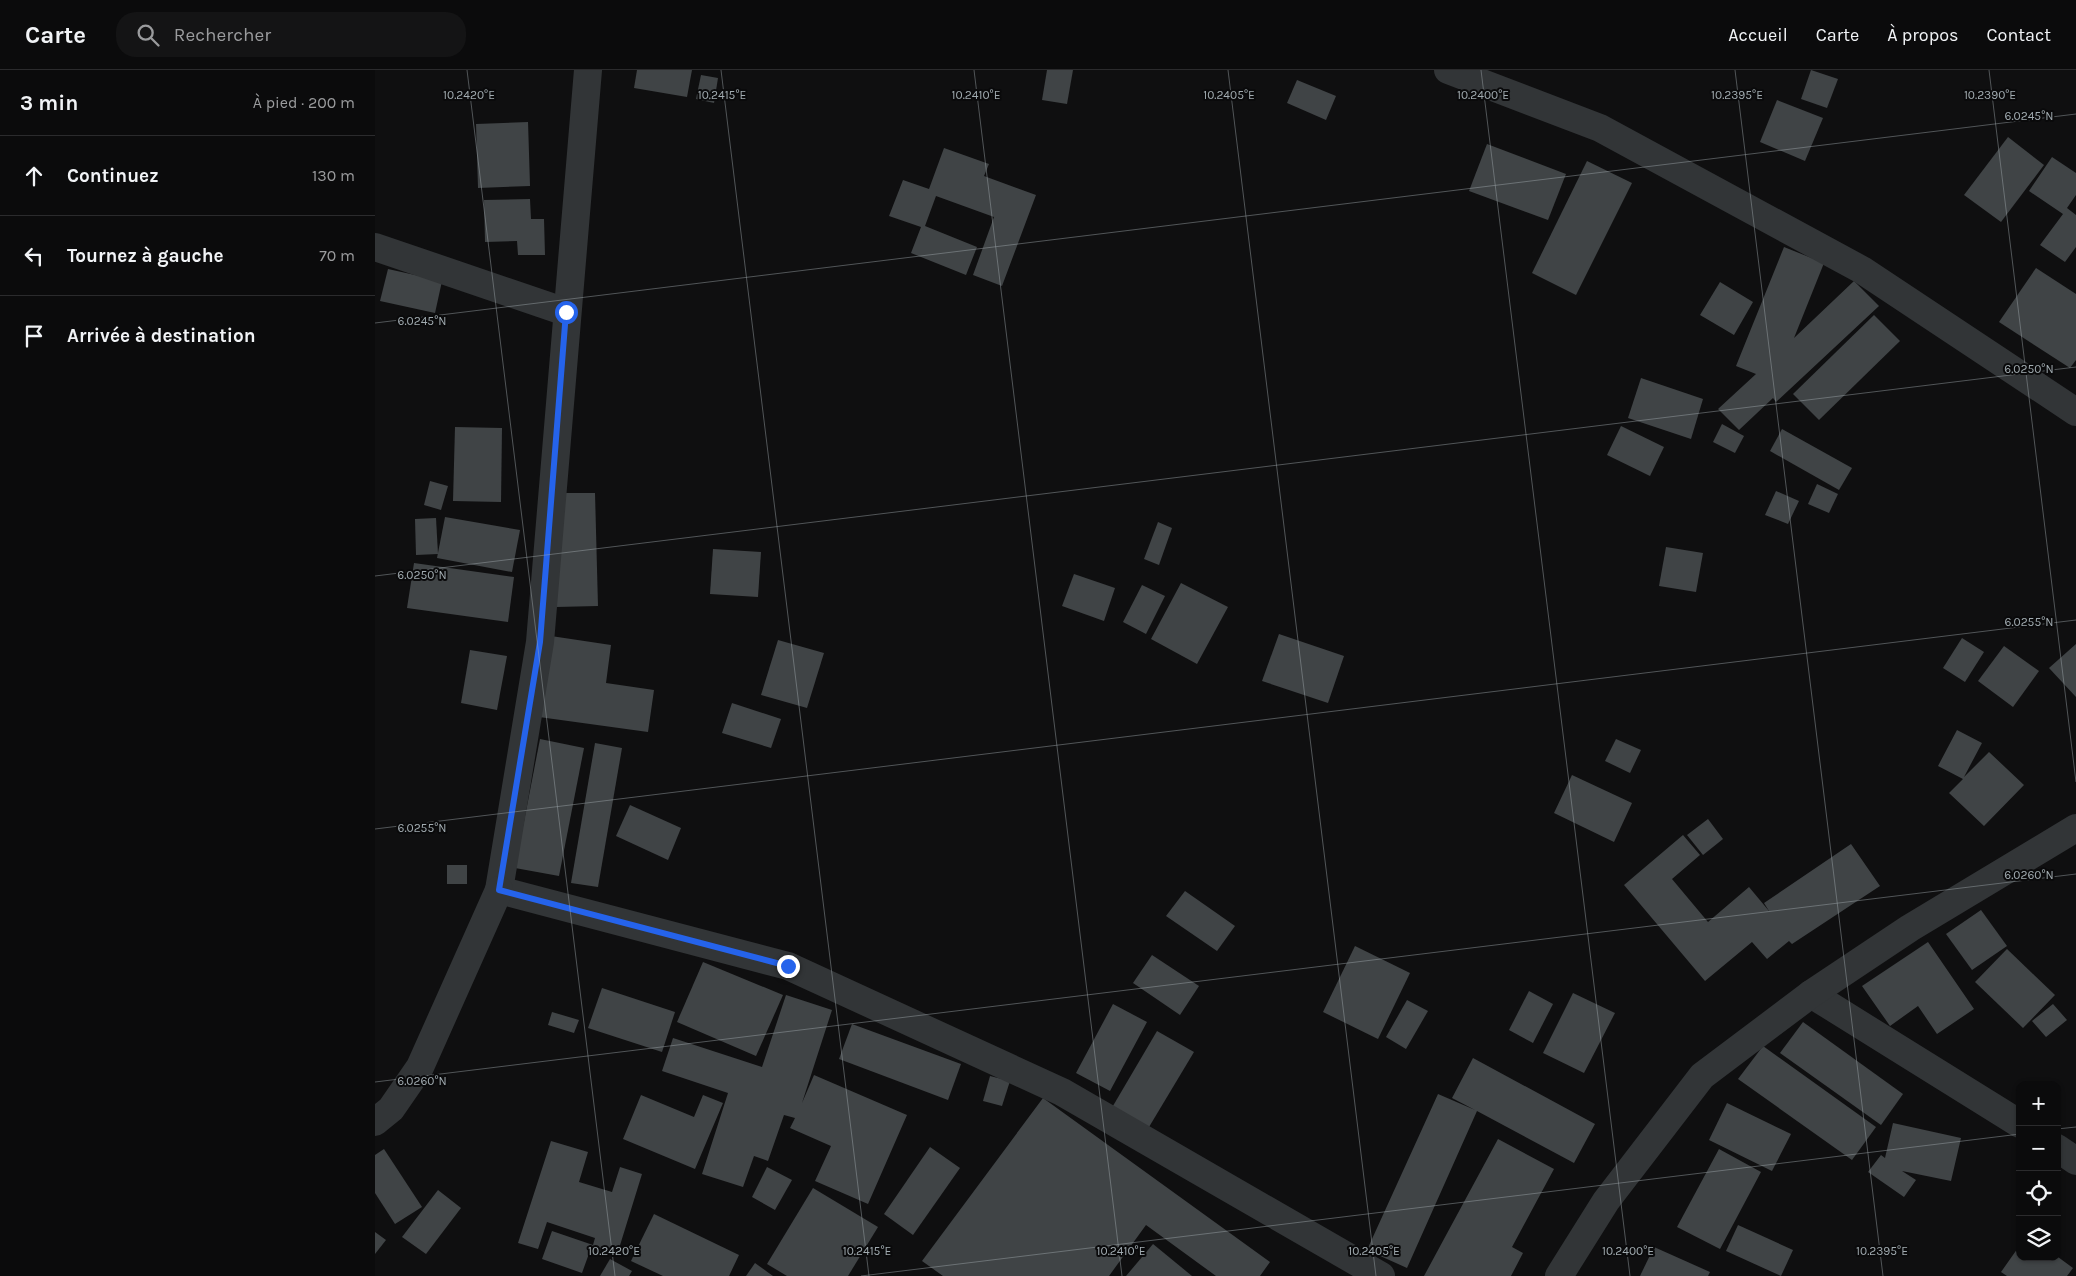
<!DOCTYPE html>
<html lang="fr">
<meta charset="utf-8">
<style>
:root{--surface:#0b0b0c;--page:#141415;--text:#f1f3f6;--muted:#9a9b9d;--line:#2b2b2d}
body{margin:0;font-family:Karla,sans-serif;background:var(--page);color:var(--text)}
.controls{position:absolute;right:15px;bottom:15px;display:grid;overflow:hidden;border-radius:10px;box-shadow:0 1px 4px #0004}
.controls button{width:45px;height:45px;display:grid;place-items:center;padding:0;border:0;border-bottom:1px solid var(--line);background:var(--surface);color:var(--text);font:25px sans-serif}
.stop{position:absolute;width:15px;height:15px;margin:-11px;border:4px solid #2563eb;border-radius:50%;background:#fff}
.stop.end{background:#2563eb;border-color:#fff;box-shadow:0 1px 5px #0008}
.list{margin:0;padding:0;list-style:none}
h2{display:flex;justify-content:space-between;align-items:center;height:65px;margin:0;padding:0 20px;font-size:21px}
h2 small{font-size:16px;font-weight:400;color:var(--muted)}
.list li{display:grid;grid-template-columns:32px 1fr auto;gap:15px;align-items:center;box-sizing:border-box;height:80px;padding:0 20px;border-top:1px solid var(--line)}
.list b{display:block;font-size:19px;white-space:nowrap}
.list em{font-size:16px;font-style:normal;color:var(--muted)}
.icon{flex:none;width:28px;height:28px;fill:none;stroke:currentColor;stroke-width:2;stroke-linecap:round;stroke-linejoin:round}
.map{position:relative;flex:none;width:1701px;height:1206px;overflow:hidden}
header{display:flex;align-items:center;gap:30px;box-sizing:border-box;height:70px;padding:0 25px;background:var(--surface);border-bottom:1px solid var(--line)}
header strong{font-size:24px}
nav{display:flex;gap:28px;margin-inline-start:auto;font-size:18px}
.search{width:350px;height:45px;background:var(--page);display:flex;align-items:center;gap:12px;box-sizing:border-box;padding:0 18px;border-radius:20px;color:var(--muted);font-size:19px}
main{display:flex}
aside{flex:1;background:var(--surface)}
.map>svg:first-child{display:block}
.building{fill:#404446}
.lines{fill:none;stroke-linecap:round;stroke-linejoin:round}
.minor{stroke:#323537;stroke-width:28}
.route{stroke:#2563eb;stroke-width:6}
.ticks{fill:none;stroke:#a1abb0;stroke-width:1;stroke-opacity:0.45}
.ticks-label{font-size:12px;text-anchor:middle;fill:#a1abb0;stroke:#0a0a0b;stroke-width:4;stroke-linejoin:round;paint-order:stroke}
</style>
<header>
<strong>Carte</strong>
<div class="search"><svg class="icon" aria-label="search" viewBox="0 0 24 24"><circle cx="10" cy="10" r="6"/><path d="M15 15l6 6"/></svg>Rechercher</div>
<nav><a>Accueil</a><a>Carte</a><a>À propos</a><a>Contact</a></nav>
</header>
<main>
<aside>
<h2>3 min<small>À pied · 200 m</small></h2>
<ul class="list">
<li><svg class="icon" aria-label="ahead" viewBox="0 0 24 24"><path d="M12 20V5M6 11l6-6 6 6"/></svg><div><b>Continuez</b></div><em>130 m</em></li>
<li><svg class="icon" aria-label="left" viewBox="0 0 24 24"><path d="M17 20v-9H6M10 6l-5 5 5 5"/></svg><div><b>Tournez à gauche</b></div><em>70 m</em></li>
<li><svg class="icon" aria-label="arrive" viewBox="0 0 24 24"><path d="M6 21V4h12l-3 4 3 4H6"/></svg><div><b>Arrivée à destination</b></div></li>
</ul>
</aside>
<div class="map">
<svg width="1701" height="1206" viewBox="0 0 1701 1206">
<rect width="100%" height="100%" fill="#0f0f10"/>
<g class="building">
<path d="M262,0H317L312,27L259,18Z"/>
<path d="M672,0H698L692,34L667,30Z"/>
<path d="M1436,0L1463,9L1452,38L1426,29Z"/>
<path d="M326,5L343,8L339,33L321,29Z"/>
<path d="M922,10L961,26L951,50L912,33Z"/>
<path d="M1402,30L1448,48L1430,91L1385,72Z"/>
<path d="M153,52L155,116L103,118L101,54Z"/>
<path d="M1633,67L1669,95L1626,152L1589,125Z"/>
<path d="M1112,74L1191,104L1173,150L1094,121Z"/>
<path d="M569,78L614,94L609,106L661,125L627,216L598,205L619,147L561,126L550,156L602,177L591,205L536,183L546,157L514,146L528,110L554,119Z"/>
<path d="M1677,87L1701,103V125L1692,138L1701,145V177L1690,192L1665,175L1688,144L1654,121Z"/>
<path d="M1212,91L1257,113L1201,225L1157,203Z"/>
<path d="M155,129L156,149H169L170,185H143L142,171L110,172L109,130Z"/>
<path d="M1409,177L1449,193L1419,268L1479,211L1504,236L1401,332L1398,328L1364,360L1343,339L1381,304L1361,296Z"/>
<path d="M1661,198L1701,224V290L1695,298L1624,252Z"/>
<path d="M13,199L67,211L60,243L5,231Z"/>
<path d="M1345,212L1378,232L1359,265L1325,245Z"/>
<path d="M1499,245L1525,271L1444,350L1418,324Z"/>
<path d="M1266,308L1328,329L1316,369L1253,348Z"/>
<path d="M1347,354L1369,366L1360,383L1338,372Z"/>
<path d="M1246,356L1289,377L1275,406L1232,385Z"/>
<path d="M80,357L127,358L126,432L78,431Z"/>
<path d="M1407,359L1477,398L1464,420L1395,381Z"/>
<path d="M55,411L73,416L66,440L49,435Z"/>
<path d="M1442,414L1463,424L1454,443L1433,434Z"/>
<path d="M1401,421L1424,431L1413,454L1390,445Z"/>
<path d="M179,423H220L223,536L181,537Z"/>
<path d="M70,447L145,460L137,502L62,488Z"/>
<path d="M61,448L63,484L41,485L40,449Z"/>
<path d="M783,452L797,458L784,495L769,489Z"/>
<path d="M1291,477L1328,483L1321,522L1284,516Z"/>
<path d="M338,479L386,482L383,527L335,524Z"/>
<path d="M39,493L139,507L133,552L32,538Z"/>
<path d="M699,504L740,518L729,551L687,536Z"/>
<path d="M806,513L853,537L822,594L776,569Z"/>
<path d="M767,515L790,526L771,564L748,552Z"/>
<path d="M904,564L969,586L953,633L887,611Z"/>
<path d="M176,566L236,575L231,613L279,620L273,662L164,647Z"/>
<path d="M1587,568L1609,582L1590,612L1568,598Z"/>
<path d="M403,570L449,583L432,638L386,625Z"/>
<path d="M1701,574V627L1674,598Z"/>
<path d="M1629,576L1664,601L1638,637L1603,611Z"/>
<path d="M95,580L132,586L122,640L86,633Z"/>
<path d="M357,633L406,649L396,678L347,663Z"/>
<path d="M1582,660L1607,673L1589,707L1614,682L1649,715L1609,756L1574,723L1588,709L1563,696Z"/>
<path d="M165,669L209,678L184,806L140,798Z"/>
<path d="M1241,669L1266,680L1255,703L1230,691Z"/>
<path d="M220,673L247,678L223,817L196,813Z"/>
<path d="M1197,705L1257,733L1239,772L1179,743Z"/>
<path d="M255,735L306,758L293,790L241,766Z"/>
<path d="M1333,749L1348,769L1328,785L1312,765Z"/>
<path d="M1308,765L1325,785L1297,809L1333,852L1374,817L1394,841L1389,833L1476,774L1505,816L1417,874L1414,871L1392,889L1377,872L1330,911L1249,815Z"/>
<rect x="72" y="795" width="20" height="19"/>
<path d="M810,821L860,856L842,881L791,846Z"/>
<path d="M1606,840L1632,876L1597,900L1571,864Z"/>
<path d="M1553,872L1599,939L1562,964L1543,936L1515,956L1487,916Z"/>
<path d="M980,876L1035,903L1003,969L948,942Z"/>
<path d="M1632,879L1680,925L1648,958L1600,912Z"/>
<path d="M777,885L824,916L805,945L758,913Z"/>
<path d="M328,892L408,925L381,986L302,952Z"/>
<path d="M227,918L300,942L287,982L213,958Z"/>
<path d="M1154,921L1178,934L1158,973L1134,960Z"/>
<path d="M1198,923L1240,943L1209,1003L1168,983Z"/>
<path d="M411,925L457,940L427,1033L439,1005L532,1045L493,1134L440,1111L456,1076L415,1058L420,1048L409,1045L393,1091L379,1086L368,1117L327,1104L353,1023L287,1001L298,968L387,997Z"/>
<path d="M1032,930L1053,941L1031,979L1011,967Z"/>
<path d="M738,934L772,952L735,1021L701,1003Z"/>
<path d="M1678,934L1692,950L1671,967L1657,951Z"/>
<path d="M177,942L204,950L199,963L173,955Z"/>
<path d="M1428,952L1528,1024L1506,1055L1405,983Z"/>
<path d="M477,954L586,994L573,1030L464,989Z"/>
<path d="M782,961L819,982L771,1062L735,1041Z"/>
<path d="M1388,976L1501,1057L1477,1090L1363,1009Z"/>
<path d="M1098,988L1220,1054L1199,1093L1102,1041L1032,1198L992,1180L1063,1024L1100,1040L1077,1028Z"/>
<path d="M615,1006L635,1011L627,1036L608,1031Z"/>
<path d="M266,1025L319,1047L328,1025L348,1033L320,1099L248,1069Z"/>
<path d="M668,1028L895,1192L885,1206H841L771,1155L734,1206H568L547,1191Z"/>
<path d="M1352,1033L1416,1064L1397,1101L1334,1070Z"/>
<path d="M1518,1053L1586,1068L1576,1111L1527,1101L1541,1110L1529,1127L1493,1102L1506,1085L1510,1088Z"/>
<path d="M1123,1069L1179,1099L1137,1177L1148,1183L1136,1206H1049Z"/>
<path d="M176,1071L213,1082L204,1112L237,1122L245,1097L267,1104L242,1185L216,1178L207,1203L167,1189L177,1161L218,1175L220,1168L172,1152L163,1179L143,1173Z"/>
<path d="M555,1077L585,1098L538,1165L509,1144Z"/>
<path d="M9,1079L47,1137L20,1154L0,1123V1085Z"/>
<path d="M1344,1079L1386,1102L1345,1179L1302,1157Z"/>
<path d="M392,1097L417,1110L400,1140L377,1127Z"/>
<path d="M438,1118L503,1157L473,1206H412L392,1194Z"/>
<path d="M63,1120L86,1138L51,1184L27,1167Z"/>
<path d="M279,1144L364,1185L354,1206H288L256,1191Z"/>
<path d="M1363,1155L1418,1180L1406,1206L1351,1181Z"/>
<path d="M0,1162L11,1170L0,1184Z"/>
<path d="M778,1174L817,1206H751Z"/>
<path d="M1645,1175V1187H1683L1698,1198L1692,1206H1632L1626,1202Z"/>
<path d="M1279,1177L1335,1202L1333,1206H1265Z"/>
<path d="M235,1189L257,1201L254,1206H225Z"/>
<path d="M380,1193L398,1206H371Z"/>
</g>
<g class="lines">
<g class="minor">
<path d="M213,0L165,572L124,820L413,896L687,1022L1006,1206"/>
<path d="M1073,0L1225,58L1487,200L1701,342"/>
<path d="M0,177L191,242"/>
<path d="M1436,924L1645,1054"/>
<path d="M0,1052L16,1039L45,997L124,820"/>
<path d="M1682,1078L1701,1091"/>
<path d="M1184,1206L1231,1131L1327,1006L1436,924L1535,858L1701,758"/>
</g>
</g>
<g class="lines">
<path class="route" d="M191,242L165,572L124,820L413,896"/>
</g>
<path class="ticks" d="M92,0L240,1206M346,0L494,1206M599,0L747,1206M853,0L1001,1206M1106,0L1255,1206M1360,0L1508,1206M1614,0L1701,712M0,253L1701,44M0,506L1701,297M0,759L1701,550M0,1012L1701,804M1682,1059L1701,1057M486,1206L1645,1064"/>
<g class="ticks-label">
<text x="94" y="29">10.2420°E</text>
<text x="347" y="29">10.2415°E</text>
<text x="601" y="29">10.2410°E</text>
<text x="854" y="29">10.2405°E</text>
<text x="1108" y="29">10.2400°E</text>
<text x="1362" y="29">10.2395°E</text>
<text x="1615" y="29">10.2390°E</text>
<text x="1654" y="50">6.0245°N</text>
<text x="47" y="255">6.0245°N</text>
<text x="1654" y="303">6.0250°N</text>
<text x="47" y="509">6.0250°N</text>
<text x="1654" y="556">6.0255°N</text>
<text x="47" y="762">6.0255°N</text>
<text x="1654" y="809">6.0260°N</text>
<text x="47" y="1015">6.0260°N</text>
<text x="239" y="1185">10.2420°E</text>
<text x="492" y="1185">10.2415°E</text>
<text x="746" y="1185">10.2410°E</text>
<text x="999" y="1185">10.2405°E</text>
<text x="1253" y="1185">10.2400°E</text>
<text x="1507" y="1185">10.2395°E</text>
</g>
</svg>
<div class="controls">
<button>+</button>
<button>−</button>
<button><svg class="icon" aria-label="locate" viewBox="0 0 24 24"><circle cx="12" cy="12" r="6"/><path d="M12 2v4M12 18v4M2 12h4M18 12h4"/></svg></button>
<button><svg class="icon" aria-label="layers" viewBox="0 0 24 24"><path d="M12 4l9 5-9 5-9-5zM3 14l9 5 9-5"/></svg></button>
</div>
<div class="stop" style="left:191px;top:242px"></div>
<div class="stop end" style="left:413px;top:896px"></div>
</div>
</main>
